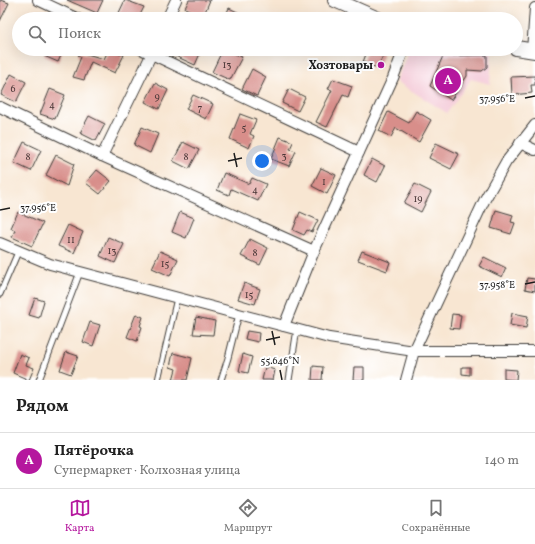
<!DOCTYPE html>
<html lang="ru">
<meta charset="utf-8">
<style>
:root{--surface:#fff;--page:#f6f6f6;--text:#222;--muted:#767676;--line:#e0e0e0;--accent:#b5179e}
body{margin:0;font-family:Vollkorn,serif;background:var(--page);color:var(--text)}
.you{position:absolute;left:262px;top:161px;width:14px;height:14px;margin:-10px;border:3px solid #fff;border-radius:50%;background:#1a73e8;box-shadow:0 0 0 6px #1a73e833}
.badge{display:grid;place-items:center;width:26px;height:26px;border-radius:50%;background:var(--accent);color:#fff;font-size:13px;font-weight:700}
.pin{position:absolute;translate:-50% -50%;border:2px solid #fff;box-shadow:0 1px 4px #0006}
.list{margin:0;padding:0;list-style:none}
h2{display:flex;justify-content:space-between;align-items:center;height:52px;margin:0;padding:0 16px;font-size:17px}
h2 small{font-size:13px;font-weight:400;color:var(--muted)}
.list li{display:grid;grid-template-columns:26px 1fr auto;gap:12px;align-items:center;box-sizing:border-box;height:56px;padding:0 16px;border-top:1px solid var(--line)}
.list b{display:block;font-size:15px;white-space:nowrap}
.list p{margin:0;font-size:13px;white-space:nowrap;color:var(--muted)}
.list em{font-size:13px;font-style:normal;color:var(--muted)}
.icon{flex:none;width:22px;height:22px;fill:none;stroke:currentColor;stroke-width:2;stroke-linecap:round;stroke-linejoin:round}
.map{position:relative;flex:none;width:535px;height:380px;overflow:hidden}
.search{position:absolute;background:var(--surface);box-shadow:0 4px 16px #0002;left:12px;right:12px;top:12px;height:44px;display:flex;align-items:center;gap:10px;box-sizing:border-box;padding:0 14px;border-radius:22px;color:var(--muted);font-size:15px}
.sheet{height:108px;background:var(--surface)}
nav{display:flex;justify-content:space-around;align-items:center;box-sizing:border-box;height:56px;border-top:1px solid var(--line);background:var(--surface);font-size:11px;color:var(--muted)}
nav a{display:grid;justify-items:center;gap:2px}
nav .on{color:var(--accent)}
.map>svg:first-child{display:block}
.built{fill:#f5cfdb}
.building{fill:#d88e8a}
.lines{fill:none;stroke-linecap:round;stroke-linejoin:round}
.service-casing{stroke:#3d3a37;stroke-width:7}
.minor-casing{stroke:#3d3a37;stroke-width:12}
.secondary-casing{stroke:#3d3a37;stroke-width:16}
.service{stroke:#fff;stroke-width:5}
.minor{stroke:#fff;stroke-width:10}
.secondary{stroke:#fff;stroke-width:14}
.ticks{fill:none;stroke:#1c1c1c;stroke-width:1.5}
.poi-dot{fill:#b5179e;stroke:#fff;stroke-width:1.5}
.labels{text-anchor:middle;stroke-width:4;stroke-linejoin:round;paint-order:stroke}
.number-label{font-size:10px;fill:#4b3838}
.poi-label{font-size:12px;font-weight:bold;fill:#1c1c1c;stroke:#fff;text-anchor:end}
.ticks-label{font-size:10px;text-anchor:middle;fill:#1c1c1c;stroke:#fff;stroke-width:4;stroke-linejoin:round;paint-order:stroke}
</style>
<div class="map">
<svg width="535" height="380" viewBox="0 0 535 380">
<rect width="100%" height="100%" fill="#fff"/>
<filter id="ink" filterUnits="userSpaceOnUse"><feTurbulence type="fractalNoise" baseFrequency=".025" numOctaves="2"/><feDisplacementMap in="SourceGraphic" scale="8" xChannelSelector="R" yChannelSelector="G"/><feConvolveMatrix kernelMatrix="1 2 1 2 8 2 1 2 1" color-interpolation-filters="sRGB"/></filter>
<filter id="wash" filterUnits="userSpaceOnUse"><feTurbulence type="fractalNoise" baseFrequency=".012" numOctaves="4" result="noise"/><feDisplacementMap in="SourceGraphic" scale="16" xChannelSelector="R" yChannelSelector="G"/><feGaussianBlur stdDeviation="0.9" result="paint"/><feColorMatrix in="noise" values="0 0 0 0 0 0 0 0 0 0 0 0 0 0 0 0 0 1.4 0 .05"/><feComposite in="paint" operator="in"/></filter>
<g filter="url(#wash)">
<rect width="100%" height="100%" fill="#f8e6d2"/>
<path class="built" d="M410,49H462L492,52L490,84L471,79L447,113L396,81Z"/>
<g id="blocks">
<g class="building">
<path d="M0,0L9,3L0,21Z"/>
<path d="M67,0H103L97,13Z"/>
<path d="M125,0L144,7L138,19H116Z"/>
<path d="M189,0H210L203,17L185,8Z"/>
<path d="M229,8L252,19H224Z"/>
<path d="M47,49H64L58,62L44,56Z"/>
<path d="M109,49L124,55L115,73L91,62L84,80L73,77L81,57L78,55L80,52L104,59Z"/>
<path d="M160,49H202L195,65Z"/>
<path d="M223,49L242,57L230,80L212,72Z"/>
<path d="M368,49H380L383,56L377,68L363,62Z"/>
<path d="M487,55V67L482,71L467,70V76L451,100L430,86L443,56Z"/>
<path d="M252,69L266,77L257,96L242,89Z"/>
<path d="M11,74L26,82L16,102L1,95Z"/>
<path d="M535,76V85H531L532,93L512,95L511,77Z"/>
<path d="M333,79L352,86L348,97L343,95L327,127L316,122L332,90L328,89Z"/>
<path d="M155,83L168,90L159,109L145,102Z"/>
<path d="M50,89L65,95L55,119L40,114Z"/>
<path d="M289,89L305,97L298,111L282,103Z"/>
<path d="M193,95L213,104L206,119L186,109Z"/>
<path d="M416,111L431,120L419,142L396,128L391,137L379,131L388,112L409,123Z"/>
<path d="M240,114L256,120L250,134L254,136L249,148L230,139Z"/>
<path d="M89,116L105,124L96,141L80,133Z"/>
<path d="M142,127L158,134L150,153L134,145Z"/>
<path d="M280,137L293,142L290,149L296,151L289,166L271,159Z"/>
<path d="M24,142L41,150L31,171L14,163Z"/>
<path d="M183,142L199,150L189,169L173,161Z"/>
<path d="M436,143L459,154L451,169L429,158Z"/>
<path d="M56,155L74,164L67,186L46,175Z"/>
<path d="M372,159L385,166L377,182L364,175Z"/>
<path d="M321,168L336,175L327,194L312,186Z"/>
<path d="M97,170L111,181L100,194L86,183Z"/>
<path d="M224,173L249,184L252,178L266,184L258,201L231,189L229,195L217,190Z"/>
<path d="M415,184L431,192L421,212L404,203Z"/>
<path d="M496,210L513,215L511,222L515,223L511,234L491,228Z"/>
<path d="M18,212L43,223L32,246L12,237L15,230L11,228Z"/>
<path d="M180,212L194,218L186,238L172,232Z"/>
<path d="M300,212L318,220L312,232L307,230L304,235L293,230Z"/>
<path d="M68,225L83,232L74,253L58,246Z"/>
<path d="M108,237L124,244L115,263L100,256Z"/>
<path d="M250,239L268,248L260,265L241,256Z"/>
<path d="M160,251L178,259L170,276L152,268Z"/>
<path d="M362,251L390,262L387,271L358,260Z"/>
<path d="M484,257L506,268L502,277L479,266Z"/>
<path d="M527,278L535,279V291L525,289Z"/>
<path d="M244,283L260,289L255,304L238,299Z"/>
<path d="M35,298L44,301L39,318L29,315Z"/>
<path d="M512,313L528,316L526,328L510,325Z"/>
<path d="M136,314L143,317L140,326L142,327L137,341L127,337Z"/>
<path d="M452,314L461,315L459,329L450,328Z"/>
<path d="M196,317L215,321L213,335L193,334Z"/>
<path d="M90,322L100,325L93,346L83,342Z"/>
<path d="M247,331L259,333L258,342L245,339Z"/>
<path d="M66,352L78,356L71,374L60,370Z"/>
<path d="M173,353L192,358L187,380H173L176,369L170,367Z"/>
<path d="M20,354L29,358L26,365L34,368L29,380L13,373Z"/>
<path d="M243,354L252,357L248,373L239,371Z"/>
<path d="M313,366L323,367L322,380H312Z"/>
<path d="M265,367L275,370L273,380H262Z"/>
<path d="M354,367H364V380H353Z"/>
<path d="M462,367H470V375L462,374Z"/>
<path d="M504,369L517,370L516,380L504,379Z"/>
</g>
</g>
</g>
<g filter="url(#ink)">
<use href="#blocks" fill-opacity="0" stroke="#3d3a37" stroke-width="1"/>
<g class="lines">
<defs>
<g id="service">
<path d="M0,294L18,252"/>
<path d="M39,380L80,272"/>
<path d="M158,380L177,298"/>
<path d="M221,380L228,358L239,314"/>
<path d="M289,380L297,329"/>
</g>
<g id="minor">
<path d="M38,0L78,19"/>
<path d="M167,19L176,0"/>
<path d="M141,49L359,152"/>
<path d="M532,51L535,8"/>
<path d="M0,107L102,156L314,251"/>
<path d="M520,143L535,150"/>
<path d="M102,156L154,49"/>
<path d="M0,243L50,264L329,338L414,351H535"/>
<path d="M284,326L314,251L393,78L404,49"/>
<path d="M406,380L414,351L484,201L506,162L535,125"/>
</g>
<g id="secondary">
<path d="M335,0L378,19"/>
<path d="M516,48L535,51"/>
</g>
</defs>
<use href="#service" class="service-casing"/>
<use href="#minor" class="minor-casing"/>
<use href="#secondary" class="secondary-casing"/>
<use href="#service" class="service"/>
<use href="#minor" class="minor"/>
<use href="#secondary" class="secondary"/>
</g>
</g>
<path class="ticks" d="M525,98L535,96M234,153L237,167M228,161L242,158M0,210L10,208M525,284L535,282M272,331L275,345M266,340L280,337M280,370L282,380"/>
<circle class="poi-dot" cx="381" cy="65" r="4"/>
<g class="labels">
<g class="number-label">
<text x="227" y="68">13</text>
<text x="13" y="92">6</text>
<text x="157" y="100">9</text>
<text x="52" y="108">4</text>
<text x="200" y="111">7</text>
<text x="244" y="131">5</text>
<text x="284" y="159">3</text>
<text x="28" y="160">8</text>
<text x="186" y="160">8</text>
<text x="324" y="185">1</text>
<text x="255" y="193">4</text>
<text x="418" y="202">19</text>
<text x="71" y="243">11</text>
<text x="112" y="254">13</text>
<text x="255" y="256">8</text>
<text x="165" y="267">15</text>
<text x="249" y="298">15</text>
</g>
<g class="poi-label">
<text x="373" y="69">Хозтовары</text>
</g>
</g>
<g class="ticks-label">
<text x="497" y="102">37.956°E</text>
<text x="38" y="211">37.956°E</text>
<text x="497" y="288">37.958°E</text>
<text x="280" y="364">55.646°N</text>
</g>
</svg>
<div class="you"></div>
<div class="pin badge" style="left:448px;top:81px">A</div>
<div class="search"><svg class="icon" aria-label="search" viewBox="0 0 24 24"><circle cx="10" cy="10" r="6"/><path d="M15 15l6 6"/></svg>Поиск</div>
</div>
<section class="sheet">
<h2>Рядом<small></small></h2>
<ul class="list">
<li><span class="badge">A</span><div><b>Пятёрочка</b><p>Супермаркет · Колхозная улица</p></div><em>140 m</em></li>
</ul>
</section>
<nav>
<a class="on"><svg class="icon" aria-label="map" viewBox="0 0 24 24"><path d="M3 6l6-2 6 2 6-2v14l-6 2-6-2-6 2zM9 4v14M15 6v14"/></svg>Карта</a>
<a><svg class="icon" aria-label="directions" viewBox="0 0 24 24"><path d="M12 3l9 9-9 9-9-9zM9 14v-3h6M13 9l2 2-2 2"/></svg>Маршрут</a>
<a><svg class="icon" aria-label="saved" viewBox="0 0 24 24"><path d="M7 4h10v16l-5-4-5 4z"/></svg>Сохранённые</a>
</nav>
